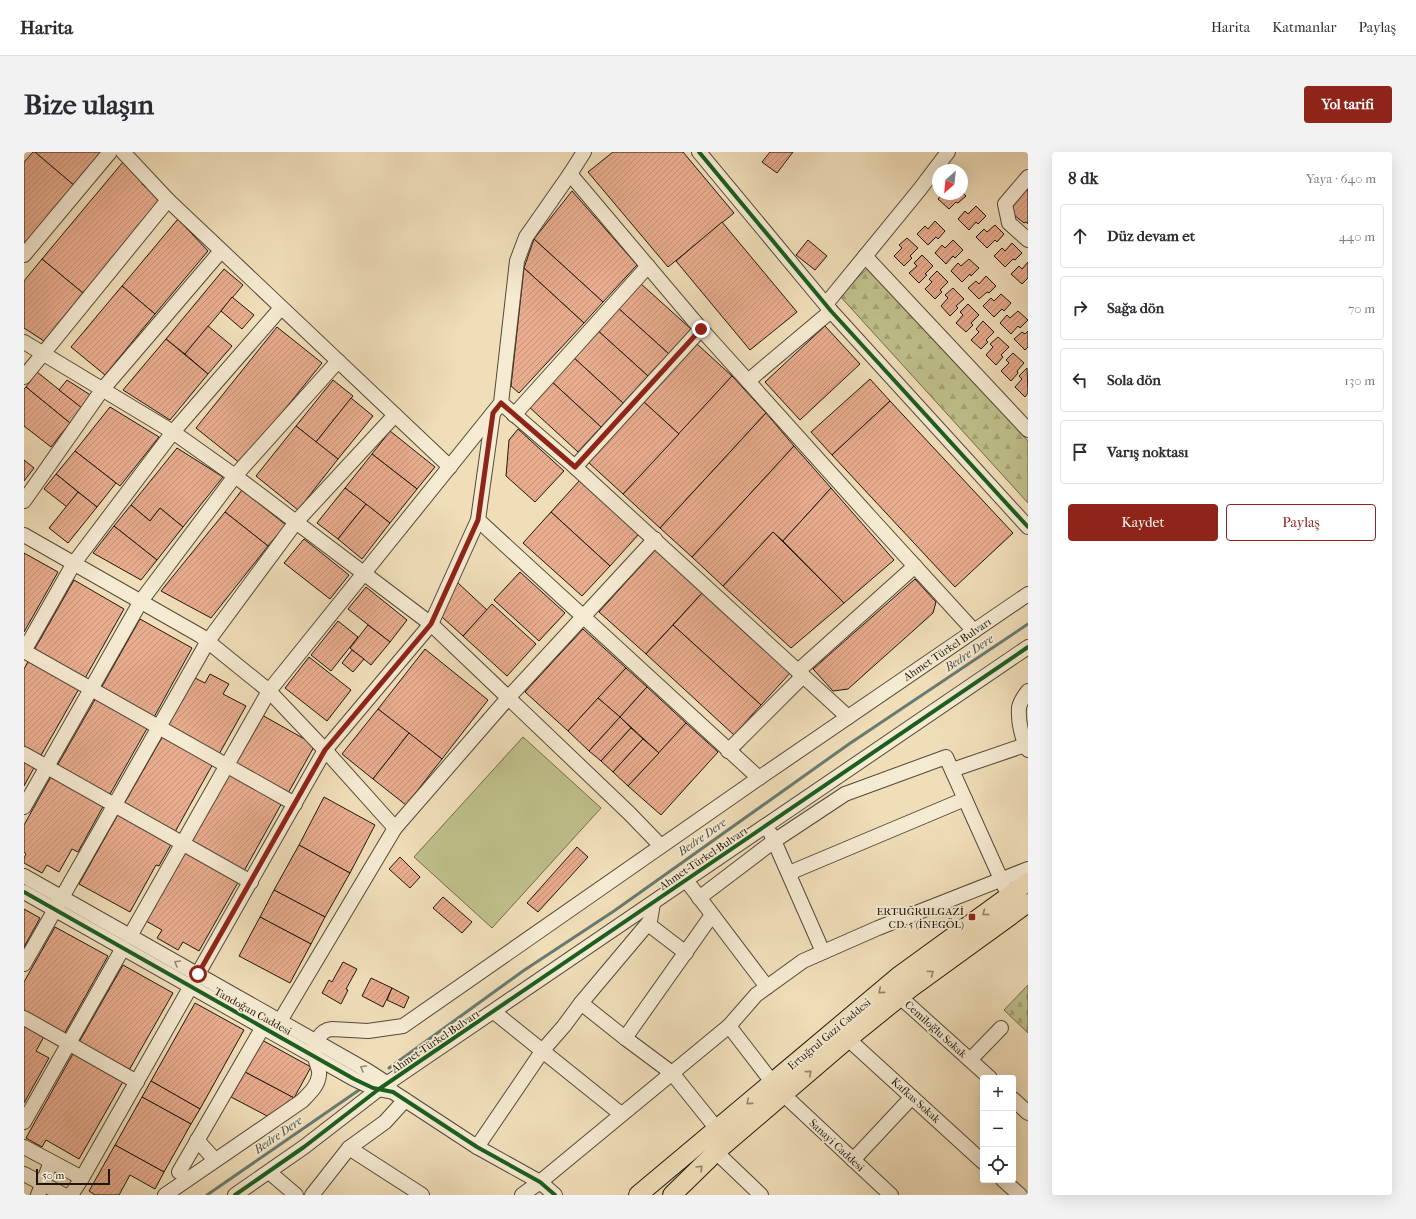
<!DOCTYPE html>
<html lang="tr">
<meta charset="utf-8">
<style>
:root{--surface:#fff;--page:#f2f2f3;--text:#2b2b33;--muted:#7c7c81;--line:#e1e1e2;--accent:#8f2418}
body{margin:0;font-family:"IM FELL French Canon",serif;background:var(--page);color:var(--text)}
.controls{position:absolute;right:12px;bottom:12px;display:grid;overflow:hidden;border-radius:4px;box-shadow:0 4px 16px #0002}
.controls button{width:36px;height:36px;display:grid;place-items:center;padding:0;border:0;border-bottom:1px solid var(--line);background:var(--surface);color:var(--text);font:20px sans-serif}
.compass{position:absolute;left:908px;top:12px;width:36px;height:36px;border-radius:50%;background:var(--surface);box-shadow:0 4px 16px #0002;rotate:207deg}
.scale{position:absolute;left:12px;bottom:10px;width:74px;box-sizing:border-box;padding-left:4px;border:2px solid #1f170d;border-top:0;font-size:11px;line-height:14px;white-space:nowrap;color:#1f170d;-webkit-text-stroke:3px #f5ead2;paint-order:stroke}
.stop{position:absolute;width:12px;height:12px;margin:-9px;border:3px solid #8f2418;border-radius:50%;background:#fff}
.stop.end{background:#8f2418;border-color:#fff;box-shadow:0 1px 4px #0008}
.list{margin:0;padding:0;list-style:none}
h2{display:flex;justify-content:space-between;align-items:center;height:52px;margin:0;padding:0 16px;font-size:17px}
h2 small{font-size:13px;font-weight:400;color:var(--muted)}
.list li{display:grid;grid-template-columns:26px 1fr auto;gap:12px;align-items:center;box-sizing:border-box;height:64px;margin:0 8px 8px;padding:0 8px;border:1px solid var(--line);border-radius:4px}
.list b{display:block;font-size:15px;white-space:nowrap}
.list em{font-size:13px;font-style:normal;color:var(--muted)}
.actions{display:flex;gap:8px;padding:12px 16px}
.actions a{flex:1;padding:9px 0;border:1px solid var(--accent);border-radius:4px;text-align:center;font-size:14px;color:var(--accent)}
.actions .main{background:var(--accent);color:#fff}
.icon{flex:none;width:22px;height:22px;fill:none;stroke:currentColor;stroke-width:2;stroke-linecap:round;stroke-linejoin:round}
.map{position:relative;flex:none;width:1004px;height:1043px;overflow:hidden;border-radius:4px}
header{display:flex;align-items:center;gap:24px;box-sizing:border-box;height:56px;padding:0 20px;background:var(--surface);border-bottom:1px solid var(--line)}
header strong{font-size:19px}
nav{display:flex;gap:22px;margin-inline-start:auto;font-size:14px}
.intro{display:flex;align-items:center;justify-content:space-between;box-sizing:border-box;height:96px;padding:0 24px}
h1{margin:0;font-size:28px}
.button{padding:10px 18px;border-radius:4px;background:var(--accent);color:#fff;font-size:14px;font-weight:700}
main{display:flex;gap:24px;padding:0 24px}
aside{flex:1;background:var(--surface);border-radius:4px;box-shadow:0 4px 16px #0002}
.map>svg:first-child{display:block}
.green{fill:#bfc08b;stroke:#6f6c4c}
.forest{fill:url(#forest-firs);stroke:#6f6c4c}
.cemetery{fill:url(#cemetery-stones);stroke:#6f6c4c}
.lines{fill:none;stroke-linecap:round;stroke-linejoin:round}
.stream{stroke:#697a70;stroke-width:3}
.building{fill:url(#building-hatch);stroke:#1f170d}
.minor-casing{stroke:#534938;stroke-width:16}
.major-casing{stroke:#1f170d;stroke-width:20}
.minor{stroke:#f5ead2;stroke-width:14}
.major{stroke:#f0deb9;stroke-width:18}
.cycleway-casing{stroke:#f5ead2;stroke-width:6}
.cycleway{stroke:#1b5e20;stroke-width:4}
.oneway{stroke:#92846c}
.oneway2{stroke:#958b79}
.route{stroke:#8f2418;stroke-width:5}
.poi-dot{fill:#8f2418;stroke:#f5ead2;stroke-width:1.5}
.labels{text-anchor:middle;stroke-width:3.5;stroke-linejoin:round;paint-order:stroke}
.street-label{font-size:11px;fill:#1f170d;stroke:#f5ead2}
.poi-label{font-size:11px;fill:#1f170d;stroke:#f5ead2;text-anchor:end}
.water-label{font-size:12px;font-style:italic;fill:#4a5147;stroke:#f5ead2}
</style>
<header>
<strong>Harita</strong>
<nav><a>Harita</a><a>Katmanlar</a><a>Paylaş</a></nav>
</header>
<div class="intro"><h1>Bize ulaşın</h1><a class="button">Yol tarifi</a></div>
<main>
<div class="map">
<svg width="1004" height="1043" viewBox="0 0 1004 1043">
<defs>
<pattern id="forest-firs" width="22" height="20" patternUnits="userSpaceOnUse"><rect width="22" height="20" fill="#bfc08b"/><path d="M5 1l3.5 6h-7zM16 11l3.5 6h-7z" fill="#a4a477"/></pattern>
<pattern id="cemetery-stones" width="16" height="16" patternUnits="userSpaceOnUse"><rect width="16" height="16" fill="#bfc08b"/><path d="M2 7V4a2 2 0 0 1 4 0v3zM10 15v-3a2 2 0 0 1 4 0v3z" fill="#a4a477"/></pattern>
<pattern id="building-hatch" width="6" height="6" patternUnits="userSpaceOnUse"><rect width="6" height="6" fill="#e8ac8e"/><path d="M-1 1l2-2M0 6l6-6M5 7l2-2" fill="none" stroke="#c79379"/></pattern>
</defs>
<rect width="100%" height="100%" fill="#f0deb9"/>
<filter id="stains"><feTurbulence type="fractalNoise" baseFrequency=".005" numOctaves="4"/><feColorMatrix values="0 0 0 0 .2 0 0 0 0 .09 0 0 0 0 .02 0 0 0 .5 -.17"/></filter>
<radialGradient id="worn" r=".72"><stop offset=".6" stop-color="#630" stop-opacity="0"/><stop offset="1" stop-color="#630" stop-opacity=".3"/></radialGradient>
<path class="green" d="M499,585L577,656L468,776L390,705Z"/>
<path class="forest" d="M845,115L1004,289V351L815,143Z"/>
<path class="cemetery" d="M1004,833V881L980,858Z"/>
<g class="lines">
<g class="stream">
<path d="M365,916L499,819L590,759L825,592L1004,472"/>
<path d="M183,1043L335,938"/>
</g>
</g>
<g class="building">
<path d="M9,0H11L51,34L0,95V10Z"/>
<path d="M11,0H79L51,34Z"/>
<path d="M589,0H659L710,61L644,115L564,20Z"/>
<path d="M746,0H769L753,21L738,10Z"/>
<path d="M99,10L121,28L118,32L137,48L59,141L18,107Z"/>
<path d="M1002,37L1004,39V72L1002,70L1000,71L985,59L984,54Z"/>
<path d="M548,39L613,113L579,150L510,87Z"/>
<path d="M938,40L942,44L934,51L932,50L925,57L914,47L918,42H938Z"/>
<path d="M952,54L962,64L954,72L952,70L945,78L934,67L941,59L944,62Z"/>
<path d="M154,67L184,99L131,162L98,134Z"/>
<path d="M911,69L921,79L914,87L912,85L904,93L893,82L901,74L904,77Z"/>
<path d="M698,70L773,160L726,198L652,109Z"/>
<path d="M971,73L980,82L973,90L971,88L963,96L952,85L960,77L963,80Z"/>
<path d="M883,86L894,96L886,104L888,106L880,114L870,104L878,96L875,93Z"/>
<path d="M510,87L579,150L560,171L500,116Z"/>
<path d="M784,88L803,104L791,118L772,103Z"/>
<path d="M929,88L939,98L931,106L929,104L922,112L911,101L918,93L921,96Z"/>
<path d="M988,91L998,101L991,108L989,107L981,115L970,104L978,96L981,99Z"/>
<path d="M898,103L909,114L901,122L903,123L895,131L885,121L893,114L890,111Z"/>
<path d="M18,107L59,141L20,189L0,176V129Z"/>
<path d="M945,107L955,116L947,124L946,122L938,130L927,119L934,111L937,114Z"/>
<path d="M1004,110V126L998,132L987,122L995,114L998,117Z"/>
<path d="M500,116L560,171L495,241L487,234Z"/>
<path d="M200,117L219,133L161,202L142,187Z"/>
<path d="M913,119L924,130L916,138L918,140L911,147L901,137L908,130L905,127Z"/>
<path d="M962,124L972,134L965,141L963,140L955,147L944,136L952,129L955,132Z"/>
<path d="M616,131L667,177L645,202L593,155Z"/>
<path d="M98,134L131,162L81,223L47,195Z"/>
<path d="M929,136L940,147L932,154L934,156L926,164L917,154L924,146L921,143Z"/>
<path d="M977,142L987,151L980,159L978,157L970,165L959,154L967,146L970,149Z"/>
<path d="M208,145L230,163L218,177L197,159Z"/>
<path d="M944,152L955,163L947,171L949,173L942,180L932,171L939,163L936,160Z"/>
<path d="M593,155L645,202L624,224L572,177Z"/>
<path d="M994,159L1004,168L996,176L994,174L987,182L976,171L983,163L986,166Z"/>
<path d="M959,169L970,180L962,188L964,190L957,197L947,188L955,180L952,177Z"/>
<path d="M184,174L208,194L184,222L161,202Z"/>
<path d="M801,174L836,212L776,268L741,230Z"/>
<path d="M253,175L298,211L217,312L172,276Z"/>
<path d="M572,177L624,224L599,251L548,204Z"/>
<path d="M1004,179V195L1001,198L990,187L998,180L1001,182Z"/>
<path d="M974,185L985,195L977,203L979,205L972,213L962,203L969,195L966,192Z"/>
<path d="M142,187L184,222L146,268L99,238Z"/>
<path d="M673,192L708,224L655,282L620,250Z"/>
<path d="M989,201L1000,211L993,219L994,221L987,229L977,219L985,211L982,208Z"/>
<path d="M548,204L599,251L577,275L526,228Z"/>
<path d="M1003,216L1004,241L1001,245L991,235L998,227L995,224Z"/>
<path d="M13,220L58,256L46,271L2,235Z"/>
<path d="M708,224L742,261L636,376L599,342Z"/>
<path d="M846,227L866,249L808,303L787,280Z"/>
<path d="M43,228L68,244L58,256L35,238Z"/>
<path d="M309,228L329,244L292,290L272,274Z"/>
<path d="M526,228L577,275L554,300L503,253Z"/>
<path d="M2,235L46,271L27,295L0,274V237Z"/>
<path d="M327,246L349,264L314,307L292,290Z"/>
<path d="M866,249L989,381L931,435L808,303Z"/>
<path d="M620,250L655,282L599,342L564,310Z"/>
<path d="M86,255L135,285L96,334L51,299Z"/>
<path d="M742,261L770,294L668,405L636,376Z"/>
<path d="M272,274L314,307L274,358L232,324Z"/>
<path d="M494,277L540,319L511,350L482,324L485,288Z"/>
<path d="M366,279L411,315L393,337L348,302Z"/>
<path d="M770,294L807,336L759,389L749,380L699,434L668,405Z"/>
<path d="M153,296L199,325L159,375L136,356L126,369L107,353Z"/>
<path d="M51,299L92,331L73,355L32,322Z"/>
<path d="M348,302L393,337L366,371L321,336Z"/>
<path d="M0,308L10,316L0,329Z"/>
<path d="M32,322L54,340L43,355L20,337Z"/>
<path d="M556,328L615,382L586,414L527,360Z"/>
<path d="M321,336L342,352L314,387L293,371Z"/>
<path d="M807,336L870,408L820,451L759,389Z"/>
<path d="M218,338L262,373L244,394L201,360Z"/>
<path d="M54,340L73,355L44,391L25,376Z"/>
<path d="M342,352L366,371L338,407L314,387Z"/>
<path d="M107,353L126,369L136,356L159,375L133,408L90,374Z"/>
<path d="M201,360L244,394L187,466L137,439Z"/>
<path d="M527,360L586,414L558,444L499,391Z"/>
<path d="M90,374L133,408L117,428L69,401Z"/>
<path d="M749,380L820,451L767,496L699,434Z"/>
<path d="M280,387L325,423L306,447L260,411Z"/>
<path d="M632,397L679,440L622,502L575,460Z"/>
<path d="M0,401L34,420L0,480Z"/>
<path d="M496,420L541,461L515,489L470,448Z"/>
<path d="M891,427L912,450L909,461L824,537L809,539L789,517Z"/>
<path d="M50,428L100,457L60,528L9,500Z"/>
<path d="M433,430L463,458L439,484L418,465Z"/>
<path d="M342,435L383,468L366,490L324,457Z"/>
<path d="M679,440L767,520L737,553L649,473Z"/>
<path d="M468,452L512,492L483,524L439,484Z"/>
<path d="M116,467L168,496L129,567L76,538Z"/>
<path d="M314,469L334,485L307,519L287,503Z"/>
<path d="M344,473L366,490L347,513L326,496Z"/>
<path d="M649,473L737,553L710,583L622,502Z"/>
<path d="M559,477L602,516L544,579L501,540Z"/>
<path d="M401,497L464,548L418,607L354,557Z"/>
<path d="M328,498L340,507L329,520L318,511Z"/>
<path d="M285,505L327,538L303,569L261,536Z"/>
<path d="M6,506L56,535L16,605L0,596V517Z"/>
<path d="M602,516L623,535L596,565L574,546Z"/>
<path d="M186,522L205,532L199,542L222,554L194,604L143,575L171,526L181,531Z"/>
<path d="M623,535L662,571L635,601L596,565Z"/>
<path d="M73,544L125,573L85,644L33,614Z"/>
<path d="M574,546L596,565L565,599L544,579Z"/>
<path d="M354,557L385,581L349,627L318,602Z"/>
<path d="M238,563L291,593L263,643L210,613Z"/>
<path d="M596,565L607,576L577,609L565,599Z"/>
<path d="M662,571L694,600L637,663L604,634Z"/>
<path d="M607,576L619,587L589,620L577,609Z"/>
<path d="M385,581L418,607L382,653L349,627Z"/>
<path d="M140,582L190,610L151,680L100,652Z"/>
<path d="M619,587L635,601L604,634L589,620Z"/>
<path d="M0,605L12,612L0,634Z"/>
<path d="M207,619L259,649L220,719L167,690Z"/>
<path d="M29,621L81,651L54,700L48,697L35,720L23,713L18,721L0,711V706L2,702L0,700V673Z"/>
<path d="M300,645L351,673L326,721L275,693Z"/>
<path d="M96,659L149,689L135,714L132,713L106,760L55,732Z"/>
<path d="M275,693L326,721L301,765L250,738Z"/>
<path d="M553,695L564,705L514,760L503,751Z"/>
<path d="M163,697L216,727L175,799L159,790L154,798L133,786L138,778L122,769Z"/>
<path d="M376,705L396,725L386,736L365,717Z"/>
<path d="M250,738L301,765L287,792L236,765Z"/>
<path d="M419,745L448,770L438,781L409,756Z"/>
<path d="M0,757L16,766L0,795Z"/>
<path d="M236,765L287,792L266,831L215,804Z"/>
<path d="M31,775L84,804L39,884L0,862V830Z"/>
<path d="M319,810L333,817L322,837L324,838L317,852L298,841L305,828L308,830Z"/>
<path d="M99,813L149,841L104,920L54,892Z"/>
<path d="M347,826L368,836L359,855L338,844Z"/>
<path d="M368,836L385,845L380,856L363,848Z"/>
<path d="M171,851L220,878L176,957L127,929Z"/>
<path d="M0,869L22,881L12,899L25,906L0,951Z"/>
<path d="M238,888L287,915L270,946L221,920Z"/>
<path d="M51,898L101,926L55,1007L22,988L18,995L2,986Z"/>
<path d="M221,920L270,946L245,965L207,945Z"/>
<path d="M127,929L176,957L167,972L118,945Z"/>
<path d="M118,945L167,972L140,1020L91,993Z"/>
<path d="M91,993L140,1020L131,1037L106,1023L95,1043H71L65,1039Z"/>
</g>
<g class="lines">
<defs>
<g id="minor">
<path d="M99,0L144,48L426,315"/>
<path d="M560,0L546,22L677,177L846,365L950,479"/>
<path d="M675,0L807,159L1004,375"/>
<path d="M1004,25L981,52L985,71L1004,88"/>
<path d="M0,103L86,0"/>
<path d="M841,104L1004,278"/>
<path d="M802,152L896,37L924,0"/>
<path d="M0,190L149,280L211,324L407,472L605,661L637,694"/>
<path d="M0,225L144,48"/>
<path d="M724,229L807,159"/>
<path d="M477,251L551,315L824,565"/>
<path d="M490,263L624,114"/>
<path d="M551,315L677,177"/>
<path d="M0,349L78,238L197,99"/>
<path d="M454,368L735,626"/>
<path d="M0,383L177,484L245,539L301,598L371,676L256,869"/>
<path d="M0,499L50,411L149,280L257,156"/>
<path d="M0,499L271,652"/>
<path d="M774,519L891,414"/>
<path d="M1004,539C1000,544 996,550 995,556C994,569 998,587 1004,598"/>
<path d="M704,599L779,524"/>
<path d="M0,602L227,730"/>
<path d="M928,618L1004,592"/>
<path d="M0,655L117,449L211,324L314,209"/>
<path d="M371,676L484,546L631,387"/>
<path d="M747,682L799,800"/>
<path d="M765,721L941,647"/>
<path d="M0,724L344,919L364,932L367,938"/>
<path d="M662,728L743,835"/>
<path d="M0,740L330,927L349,936L369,940L453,995L516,1030L531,1043"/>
<path d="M675,746L750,689L821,642L922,605L981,736"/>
<path d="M624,772L662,801"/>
<path d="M106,784L245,539L477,251L493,109L502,85L546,22"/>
<path d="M0,812L184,489L272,370L371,263"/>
<path d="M876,845L966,926"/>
<path d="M557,851L601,886L648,921L693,977"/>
<path d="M470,860L597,962"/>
<path d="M0,866L113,930"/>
<path d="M705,874L748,930"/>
<path d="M601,886L688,763"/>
<path d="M824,887L959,1010"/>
<path d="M946,908L977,876"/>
<path d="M760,943L867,1043"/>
<path d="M989,947L1004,961"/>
<path d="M0,970L99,796"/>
<path d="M173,988L191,1008"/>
<path d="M0,995L58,1026L47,1043"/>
<path d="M453,995L519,898L540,874L557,851L626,769L629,751"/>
<path d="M325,996L398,1043"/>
<path d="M692,1000L737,1043"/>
<path d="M829,1008L888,945"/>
<path d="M155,1020L239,875"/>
<path d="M245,1020L272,1043"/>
<path d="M0,1022L40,1043"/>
<path d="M58,1026L301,598L407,472L454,368L469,261"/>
<path d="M979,1028L996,1043"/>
<path d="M14,1043L27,1010"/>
<path d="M141,1043L278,949C285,942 294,934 295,923C296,918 292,911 291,905C289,893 295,878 308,877L344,879L379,874L735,626L1004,442"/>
<path d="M211,1043L280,995L355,937L1004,495"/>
<path d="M288,1043L325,996L361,970L381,948"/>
<path d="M498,1043L516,1030L705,874L732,843L779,809L854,776L1004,717"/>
</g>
<g id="major">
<path d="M614,1043L876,823L1004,730"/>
<path d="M648,1043L692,1000L824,887L887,836L1004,751"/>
</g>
</defs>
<use href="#minor" class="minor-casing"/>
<use href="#major" class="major-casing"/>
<use href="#minor" class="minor"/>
<use href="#major" class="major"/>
<defs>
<g id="cycleway">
<path d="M675,0L807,159L1004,375"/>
<path d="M0,740L330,927L349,936L369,940L453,995L516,1030L531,1043"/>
<path d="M211,1043L280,995L355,937L1004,495"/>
</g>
</defs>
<use href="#cycleway" class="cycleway-casing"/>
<use href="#cycleway" class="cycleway"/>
</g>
<defs><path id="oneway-chevron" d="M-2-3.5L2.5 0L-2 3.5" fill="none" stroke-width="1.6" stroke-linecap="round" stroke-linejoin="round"/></defs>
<g class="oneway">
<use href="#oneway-chevron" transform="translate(961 761) rotate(144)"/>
<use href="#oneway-chevron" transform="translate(907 821) rotate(-36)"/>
<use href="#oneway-chevron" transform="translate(857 839) rotate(140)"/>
<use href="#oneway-chevron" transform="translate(785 921) rotate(-41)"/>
<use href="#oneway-chevron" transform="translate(725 950) rotate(140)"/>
<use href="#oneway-chevron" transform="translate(676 1016) rotate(-45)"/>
</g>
<g class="oneway2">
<use href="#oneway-chevron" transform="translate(153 811) rotate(-150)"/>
<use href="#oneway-chevron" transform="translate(339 916) rotate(-150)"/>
</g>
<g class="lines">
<path class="route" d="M174,822L301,598L407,472L454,368L469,261L477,251L551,315L677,177"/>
</g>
<rect class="poi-dot" x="944" y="761" width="8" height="8" rx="2"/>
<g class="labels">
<g class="street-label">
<text transform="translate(923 497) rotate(-34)" y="4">Ahmet Türkel Bulvarı</text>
<text transform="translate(679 706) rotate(-34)" y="4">Ahmet Türkel Bulvarı</text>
<text transform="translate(229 859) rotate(29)" y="4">Tandoğan Caddesi</text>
<text transform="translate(912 877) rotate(42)" y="4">Cemiloğlu Sokak</text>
<text transform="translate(805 882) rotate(-40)" y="4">Ertuğrul Gazi Caddesi</text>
<text transform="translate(411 889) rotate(-34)" y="4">Ahmet Türkel Bulvarı</text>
<text transform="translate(892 948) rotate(42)" y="4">Kafkas Sokak</text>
<text transform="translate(813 993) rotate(43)" y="4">Sanayi Caddesi</text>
</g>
<g class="poi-label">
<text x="940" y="763">ERTUĞRULGAZİ<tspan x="940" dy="13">CD. 5 (İNEGÖL)</tspan></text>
</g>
<g class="water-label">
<text transform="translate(945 501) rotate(-34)" y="4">Bedre Dere</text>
<text transform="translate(678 685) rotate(-35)" y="4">Bedre Dere</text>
<text transform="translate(254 983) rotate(-35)" y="4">Bedre Dere</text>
</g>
</g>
<rect width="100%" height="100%" filter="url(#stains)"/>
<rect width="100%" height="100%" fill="url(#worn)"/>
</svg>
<div class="controls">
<button>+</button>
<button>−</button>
<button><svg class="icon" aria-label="locate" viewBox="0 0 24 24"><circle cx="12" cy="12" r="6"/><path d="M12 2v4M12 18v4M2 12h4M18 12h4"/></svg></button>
</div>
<svg class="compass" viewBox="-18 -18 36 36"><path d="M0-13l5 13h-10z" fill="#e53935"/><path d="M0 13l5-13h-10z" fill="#7c7c81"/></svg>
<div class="scale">50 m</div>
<div class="stop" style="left:174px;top:822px"></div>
<div class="stop end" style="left:677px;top:177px"></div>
</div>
<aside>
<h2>8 dk<small>Yaya · 640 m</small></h2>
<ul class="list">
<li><svg class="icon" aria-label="ahead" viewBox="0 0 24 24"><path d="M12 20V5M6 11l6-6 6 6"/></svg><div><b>Düz devam et</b></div><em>440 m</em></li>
<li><svg class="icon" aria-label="right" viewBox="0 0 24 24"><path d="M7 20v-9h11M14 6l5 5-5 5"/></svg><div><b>Sağa dön</b></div><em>70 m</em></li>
<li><svg class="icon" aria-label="left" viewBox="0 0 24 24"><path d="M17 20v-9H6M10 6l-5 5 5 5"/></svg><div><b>Sola dön</b></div><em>130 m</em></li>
<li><svg class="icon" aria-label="arrive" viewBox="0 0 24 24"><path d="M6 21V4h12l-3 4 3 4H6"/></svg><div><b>Varış noktası</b></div></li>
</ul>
<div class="actions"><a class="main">Kaydet</a><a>Paylaş</a></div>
</aside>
</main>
